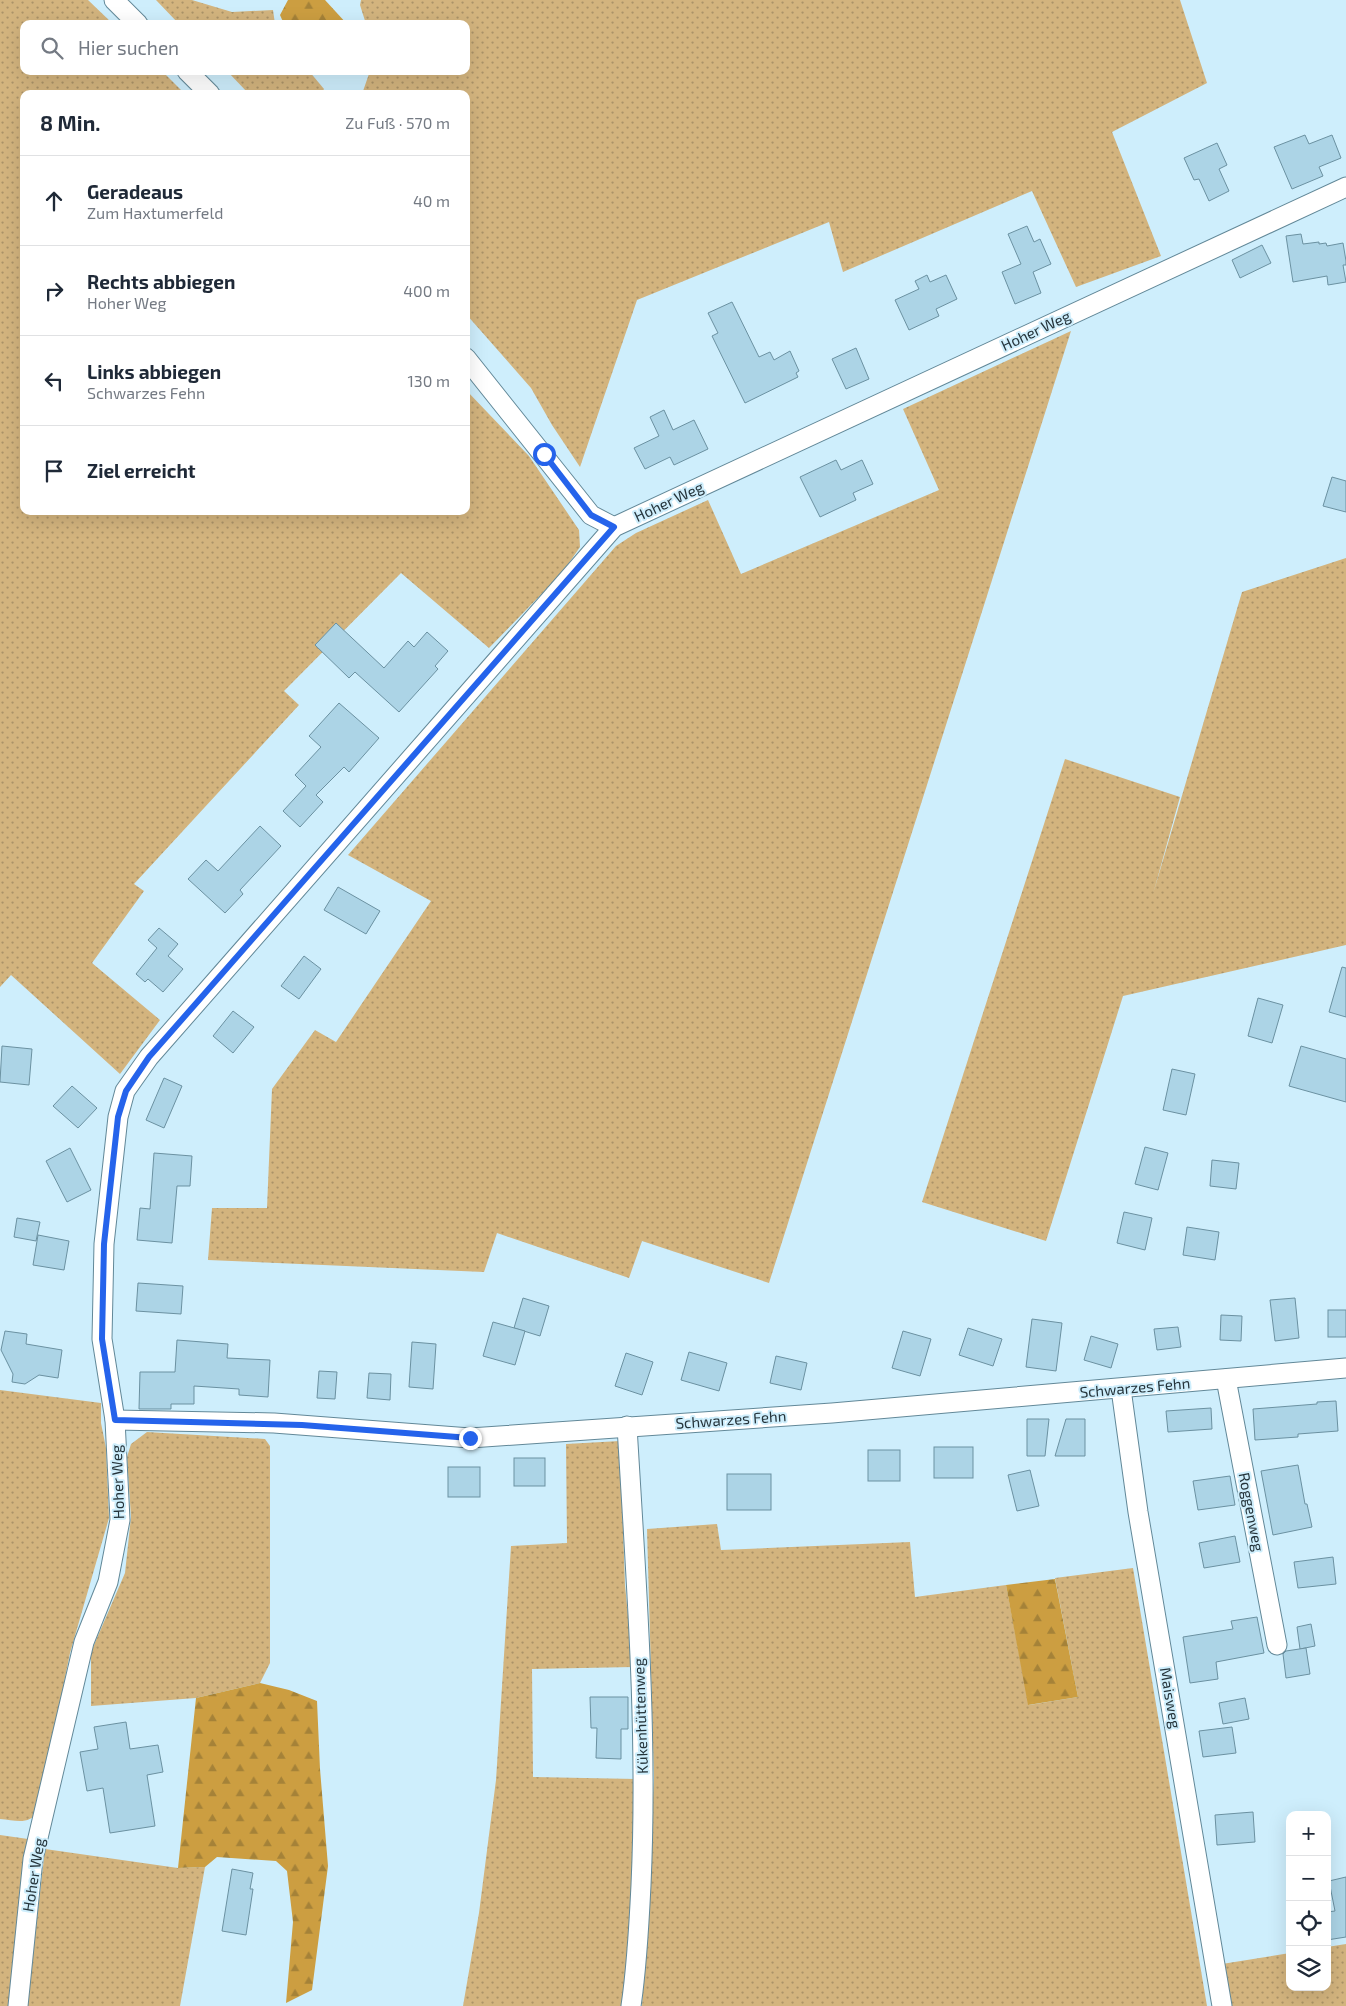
<!DOCTYPE html>
<html lang="de">
<meta charset="utf-8">
<style>
:root{--surface:#fff;--page:#f6f6f7;--text:#1f2937;--muted:#747a83;--line:#e0e1e3}
body{margin:0;font-family:"Exo 2",sans-serif;background:var(--page);color:var(--text)}
.controls{position:absolute;right:15px;bottom:15px;display:grid;overflow:hidden;border-radius:10px;box-shadow:0 5px 20px #0002}
.controls button{width:45px;height:45px;display:grid;place-items:center;padding:0;border:0;border-bottom:1px solid var(--line);background:var(--surface);color:var(--text);font:25px sans-serif}
.stop{position:absolute;width:15px;height:15px;margin:-11px;border:4px solid #2563eb;border-radius:50%;background:#fff}
.stop.end{background:#2563eb;border-color:#fff;box-shadow:0 1px 5px #0008}
.list{margin:0;padding:0;list-style:none}
h2{display:flex;justify-content:space-between;align-items:center;height:65px;margin:0;padding:0 20px;font-size:21px}
h2 small{font-size:16px;font-weight:400;color:var(--muted)}
.list li{display:grid;grid-template-columns:32px 1fr auto;gap:15px;align-items:center;box-sizing:border-box;height:90px;padding:0 20px;border-top:1px solid var(--line)}
.list b{display:block;font-size:19px;white-space:nowrap}
.list p{margin:0;font-size:16px;white-space:nowrap;color:var(--muted)}
.list em{font-size:16px;font-style:normal;color:var(--muted)}
.icon{flex:none;width:28px;height:28px;fill:none;stroke:currentColor;stroke-width:2;stroke-linecap:round;stroke-linejoin:round}
.map{position:relative;flex:none;width:1346px;height:2006px;overflow:hidden}
.search{position:absolute;background:var(--surface);box-shadow:0 5px 20px #0002;left:20px;top:20px;width:450px;height:55px;display:flex;align-items:center;gap:12px;box-sizing:border-box;padding:0 18px;border-radius:10px;color:var(--muted);font-size:19px}
.panel{position:absolute;background:var(--surface);box-shadow:0 5px 20px #0002;left:20px;top:90px;width:450px;height:425px;border-radius:10px}
.map>svg:first-child{display:block}
.grass{fill:url(#grass-dots)}
.forest{fill:url(#forest-firs)}
.building{fill:#acd4e6;stroke:#6b91a1}
.lines{fill:none;stroke-linecap:round;stroke-linejoin:round}
.minor-casing{stroke:#628898;stroke-width:21}
.minor{stroke:#fff;stroke-width:19}
.route{stroke:#2563eb;stroke-width:6}
.labels{text-anchor:middle;stroke-width:4;stroke-linejoin:round;paint-order:stroke}
.street-label{font-size:15px;fill:#25343b;stroke:#ceeefc}
</style>
<div class="map">
<svg width="1346" height="2006" viewBox="0 0 1346 2006">
<defs>
<pattern id="grass-dots" width="8" height="8" patternUnits="userSpaceOnUse" patternTransform="scale(1.25)"><rect width="8" height="8" fill="#d3b47e"/><path d="M2 2h.1M6 6h.1" fill="none" stroke="#ab9368" stroke-width="1.8" stroke-linecap="round"/></pattern>
<pattern id="forest-firs" width="22" height="20" patternUnits="userSpaceOnUse" patternTransform="scale(1.25)"><rect width="22" height="20" fill="#cc9e41"/><path d="M5 1l3.5 6h-7zM16 11l3.5 6h-7z" fill="#a58238"/></pattern>
</defs>
<rect width="100%" height="100%" fill="#ceeefc"/>
<g class="grass">
<path d="M0,0H88L113,24H24V71H162L185,94H24V511H466V390L529,456L579,530L580,547L562,573L489,648L401,573L284,691L299,705L134,884L144,891L92,963L160,1020L120,1074L11,975L0,987Z"/>
<path d="M156,0H192L232,12L273,10L275,24H179Z"/>
<path d="M361,0H1180L1207,83L1112,132L1161,256L1076,287L1032,191L843,272L829,222L637,300L580,467L552,425L531,388L466,314V94H362L370,71H466V24H366L360,5Z"/>
<path d="M227,71H309L324,89L321,94H249Z"/>
<path d="M1071,331L769,1283L642,1241L629,1278L497,1233L484,1272L208,1260L212,1208H267L272,1089L315,1030L336,1042L431,901L348,855L616,546L636,533L708,500L741,574L939,490L903,409Z"/>
<path d="M1346,558V945L1123,996L1046,1241L922,1202L1065,759L1180,797L1153,894L1242,592Z"/>
<path d="M0,1390L101,1403V1423L106,1448L109,1518L70,1653L38,1811C29,1826 15,1820 0,1819Z"/>
<path d="M147,1432L265,1439L270,1446V1663L260,1683L196,1698L91,1706V1652L125,1573L131,1517L127,1457L131,1444Z"/>
<path d="M620,1441L625,1585L633,1667L532,1669L533,1777L636,1779L637,1864L624,2006H463L479,1913L496,1780L511,1546L567,1543L566,1444Z"/>
<path d="M717,1524L721,1550L910,1542L915,1597L1006,1585L1029,1705L1078,1697L1055,1578L1133,1568L1207,2006H642L654,1779L647,1529Z"/>
<path d="M0,1835L28,1839L31,1845L22,1889L8,2006H0Z"/>
<path d="M45,1849L178,1868L205,1867L180,2006H27Z"/>
<path d="M1346,1944V2006H1230L1222,1964L1290,1953V1987H1327V1947Z"/>
</g>
<g class="forest">
<path d="M288,0H325L347,24H284L280,15Z"/>
<path d="M1055,1579L1078,1697L1028,1705L1006,1585Z"/>
<path d="M260,1683L289,1690L317,1701L320,1769L328,1866L312,1990L286,2003L293,1922L287,1871L276,1861L217,1857L205,1867L178,1868L196,1698Z"/>
</g>
<g class="building">
<path d="M1305,135L1309,144L1332,135L1341,158L1319,167L1323,176L1292,189L1274,147Z"/>
<path d="M1217,143L1227,165L1219,169L1229,191L1209,201L1199,179L1194,180L1184,158Z"/>
<path d="M1027,226L1034,242L1040,239L1051,264L1033,272L1041,293L1015,304L1002,272L1021,264L1008,234Z"/>
<path d="M1301,234L1303,244L1319,242V244L1326,243L1327,246L1343,243L1346,261V265H1343L1346,282L1328,285L1327,276L1293,282L1286,236Z"/>
<path d="M1262,245L1271,263L1240,278L1232,260Z"/>
<path d="M927,275L930,282L946,275L957,299L936,309L939,316L909,330L895,300L919,289L915,281Z"/>
<path d="M732,302L759,357L770,352L774,360L790,351L799,371L796,373L798,377L745,403L712,336L718,333L708,313Z"/>
<path d="M856,348L869,379L846,389L832,359Z"/>
<path d="M664,410L673,430L694,420L708,449L674,465L670,457L645,469L634,448L659,436L650,417Z"/>
<path d="M836,460L841,470L862,460L873,484L853,493L856,500L820,517L800,477Z"/>
<path d="M1332,477L1346,481V512L1323,506Z"/>
<path d="M336,623L384,668L408,641L414,647L427,632L448,651L435,666L438,669L399,712L355,672L349,678L315,645Z"/>
<path d="M339,703L379,738L349,772L344,767L316,795L323,802L300,827L283,811L306,786L295,775L321,747L309,736Z"/>
<path d="M260,826L281,846L240,890L243,894L225,913L188,879L206,860L218,871Z"/>
<path d="M338,887L380,911L366,934L324,910Z"/>
<path d="M159,928L178,944L168,956L183,969L163,992L148,979L145,982L136,974L157,948L148,940Z"/>
<path d="M304,956L321,969L299,999L281,986Z"/>
<path d="M1342,967L1346,968V1017L1329,1012Z"/>
<path d="M1258,998L1283,1005L1272,1043L1248,1036Z"/>
<path d="M233,1011L254,1027L233,1053L213,1036Z"/>
<path d="M2,1046L32,1049L29,1085L0,1082Z"/>
<path d="M1301,1046L1346,1059V1102L1289,1086Z"/>
<path d="M1172,1069L1195,1074L1186,1115L1163,1110Z"/>
<path d="M164,1078L182,1086L164,1128L146,1120Z"/>
<path d="M72,1086L97,1108L78,1128L53,1106Z"/>
<path d="M1145,1147L1168,1153L1158,1190L1135,1184Z"/>
<path d="M70,1148L91,1190L67,1202L46,1161Z"/>
<path d="M154,1153L192,1156L190,1186H177L172,1243L137,1240L140,1208L150,1209Z"/>
<path d="M1212,1160L1239,1163L1236,1189L1210,1186Z"/>
<path d="M1124,1212L1152,1218L1145,1250L1117,1243Z"/>
<path d="M17,1218L40,1222L36,1241L14,1237Z"/>
<path d="M1187,1227L1219,1232L1215,1260L1183,1255Z"/>
<path d="M38,1235L69,1241L64,1270L33,1265Z"/>
<path d="M138,1283L183,1286L181,1314L136,1311Z"/>
<path d="M523,1298L549,1306L540,1336L514,1328Z"/>
<path d="M1295,1298L1299,1338L1275,1341L1270,1300Z"/>
<rect x="1328" y="1310" width="18" height="27"/>
<path d="M1221,1315L1242,1316L1241,1341L1220,1340Z"/>
<path d="M1032,1319L1062,1323L1056,1371L1026,1367Z"/>
<path d="M493,1322L525,1331L515,1365L483,1356Z"/>
<path d="M1178,1327L1181,1347L1157,1350L1154,1329Z"/>
<path d="M968,1328L1002,1339L993,1366L959,1355Z"/>
<path d="M5,1331L27,1334L26,1344L62,1350L58,1378L39,1375L25,1384L12,1382L13,1374L1,1350Z"/>
<path d="M903,1331L931,1339L920,1376L892,1368Z"/>
<path d="M1091,1336L1118,1344L1111,1368L1084,1360Z"/>
<path d="M177,1340L228,1344L227,1358L270,1360L268,1397L239,1395V1389L194,1386V1404H171V1409H139L140,1372H175Z"/>
<path d="M412,1342L436,1344L433,1389L409,1387Z"/>
<path d="M689,1352L727,1363L719,1391L681,1380Z"/>
<path d="M626,1353L653,1362L642,1395L615,1386Z"/>
<path d="M776,1356L807,1363L801,1390L770,1383Z"/>
<path d="M319,1371L337,1372L335,1399L317,1398Z"/>
<path d="M369,1373L391,1374L390,1400L367,1398Z"/>
<path d="M1336,1401L1338,1431L1298,1434V1437L1255,1440L1253,1409L1317,1404V1402Z"/>
<path d="M1211,1408L1212,1429L1168,1432L1166,1411Z"/>
<path d="M1027,1419H1049L1045,1456H1027Z"/>
<path d="M1066,1419H1085V1456H1055Z"/>
<rect x="934" y="1447" width="39" height="31"/>
<rect x="868" y="1450" width="32" height="31"/>
<rect x="514" y="1458" width="31" height="28"/>
<path d="M1298,1465L1305,1504H1307L1312,1527L1273,1535L1261,1471Z"/>
<rect x="448" y="1467" width="32" height="30"/>
<path d="M1030,1470L1039,1506L1017,1511L1008,1475Z"/>
<rect x="727" y="1474" width="44" height="36"/>
<path d="M1230,1476L1235,1505L1198,1510L1193,1481Z"/>
<path d="M1235,1536L1240,1562L1204,1568L1199,1543Z"/>
<path d="M1333,1557L1336,1584L1298,1588L1294,1562Z"/>
<path d="M1257,1617L1264,1653L1216,1662L1218,1679L1190,1683L1183,1637L1233,1629L1231,1621Z"/>
<path d="M1311,1624L1315,1646L1300,1649L1297,1627Z"/>
<path d="M1306,1648L1310,1674L1286,1678L1283,1654L1286,1651Z"/>
<path d="M590,1697H628V1729H621V1759L596,1758L597,1728H591Z"/>
<path d="M1245,1698L1249,1719L1223,1724L1219,1703Z"/>
<path d="M126,1722L130,1749L158,1745L163,1772L147,1775L155,1826L110,1833L103,1788L87,1791L80,1752L98,1749L94,1727Z"/>
<path d="M1232,1727L1236,1753L1203,1757L1199,1731Z"/>
<path d="M1253,1812L1255,1842L1217,1845L1215,1815Z"/>
<path d="M232,1869L253,1873L250,1889H253L246,1935L222,1931Z"/>
<path d="M1346,1877V1937L1327,1940V1912L1335,1911L1329,1881Z"/>
</g>
<g class="lines">
<defs>
<g id="minor">
<path d="M114,0L138,24"/>
<path d="M187,71L210,94"/>
<path d="M466,358L591,515L614,527"/>
<path d="M1226,1379L1277,1645"/>
<path d="M1121,1389L1138,1512L1222,2006"/>
<path d="M115,1420L274,1423L470,1438L832,1413L1346,1368"/>
<path d="M627,1426C636,1579 648,1732 641,1885C639,1926 637,1966 631,2006"/>
<path d="M18,2006L33,1859L84,1642L108,1582L120,1520L115,1420L102,1339L104,1244L118,1117L125,1091L149,1057L614,527L1346,187"/>
</g>
</defs>
<use href="#minor" class="minor-casing"/>
<use href="#minor" class="minor"/>
</g>
<g class="lines">
<path class="route" d="M470,1438L302,1425L115,1420L102,1339L104,1244L118,1117L126,1091L149,1057L614,527L591,515L544,454"/>
</g>
<g class="labels">
<g class="street-label">
<text transform="translate(1036 331) rotate(-25)" y="5">Hoher Weg</text>
<text transform="translate(669 502) rotate(-25)" y="5">Hoher Weg</text>
<text transform="translate(1135 1388) rotate(-5)" y="5">Schwarzes Fehn</text>
<text transform="translate(731 1420) rotate(-4)" y="5">Schwarzes Fehn</text>
<text transform="translate(118 1482) rotate(-92)" y="5">Hoher Weg</text>
<text transform="translate(1251 1512) rotate(79)" y="5">Roggenweg</text>
<text transform="translate(1170 1698) rotate(80)" y="5">Maisweg</text>
<text transform="translate(641 1716) rotate(-92)" y="5">Kükenhüttenweg</text>
<text transform="translate(34 1875) rotate(-81)" y="5">Hoher Weg</text>
</g>
</g>
</svg>
<div class="controls">
<button>+</button>
<button>−</button>
<button><svg class="icon" aria-label="locate" viewBox="0 0 24 24"><circle cx="12" cy="12" r="6"/><path d="M12 2v4M12 18v4M2 12h4M18 12h4"/></svg></button>
<button><svg class="icon" aria-label="layers" viewBox="0 0 24 24"><path d="M12 4l9 5-9 5-9-5zM3 14l9 5 9-5"/></svg></button>
</div>
<div class="stop" style="left:544px;top:454px"></div>
<div class="stop end" style="left:470px;top:1438px"></div>
<div class="search"><svg class="icon" aria-label="search" viewBox="0 0 24 24"><circle cx="10" cy="10" r="6"/><path d="M15 15l6 6"/></svg>Hier suchen</div>
<section class="panel">
<h2>8 Min.<small>Zu Fuß · 570 m</small></h2>
<ul class="list">
<li><svg class="icon" aria-label="ahead" viewBox="0 0 24 24"><path d="M12 20V5M6 11l6-6 6 6"/></svg><div><b>Geradeaus</b><p>Zum Haxtumerfeld</p></div><em>40 m</em></li>
<li><svg class="icon" aria-label="right" viewBox="0 0 24 24"><path d="M7 20v-9h11M14 6l5 5-5 5"/></svg><div><b>Rechts abbiegen</b><p>Hoher Weg</p></div><em>400 m</em></li>
<li><svg class="icon" aria-label="left" viewBox="0 0 24 24"><path d="M17 20v-9H6M10 6l-5 5 5 5"/></svg><div><b>Links abbiegen</b><p>Schwarzes Fehn</p></div><em>130 m</em></li>
<li><svg class="icon" aria-label="arrive" viewBox="0 0 24 24"><path d="M6 21V4h12l-3 4 3 4H6"/></svg><div><b>Ziel erreicht</b></div></li>
</ul>
</section>
</div>
